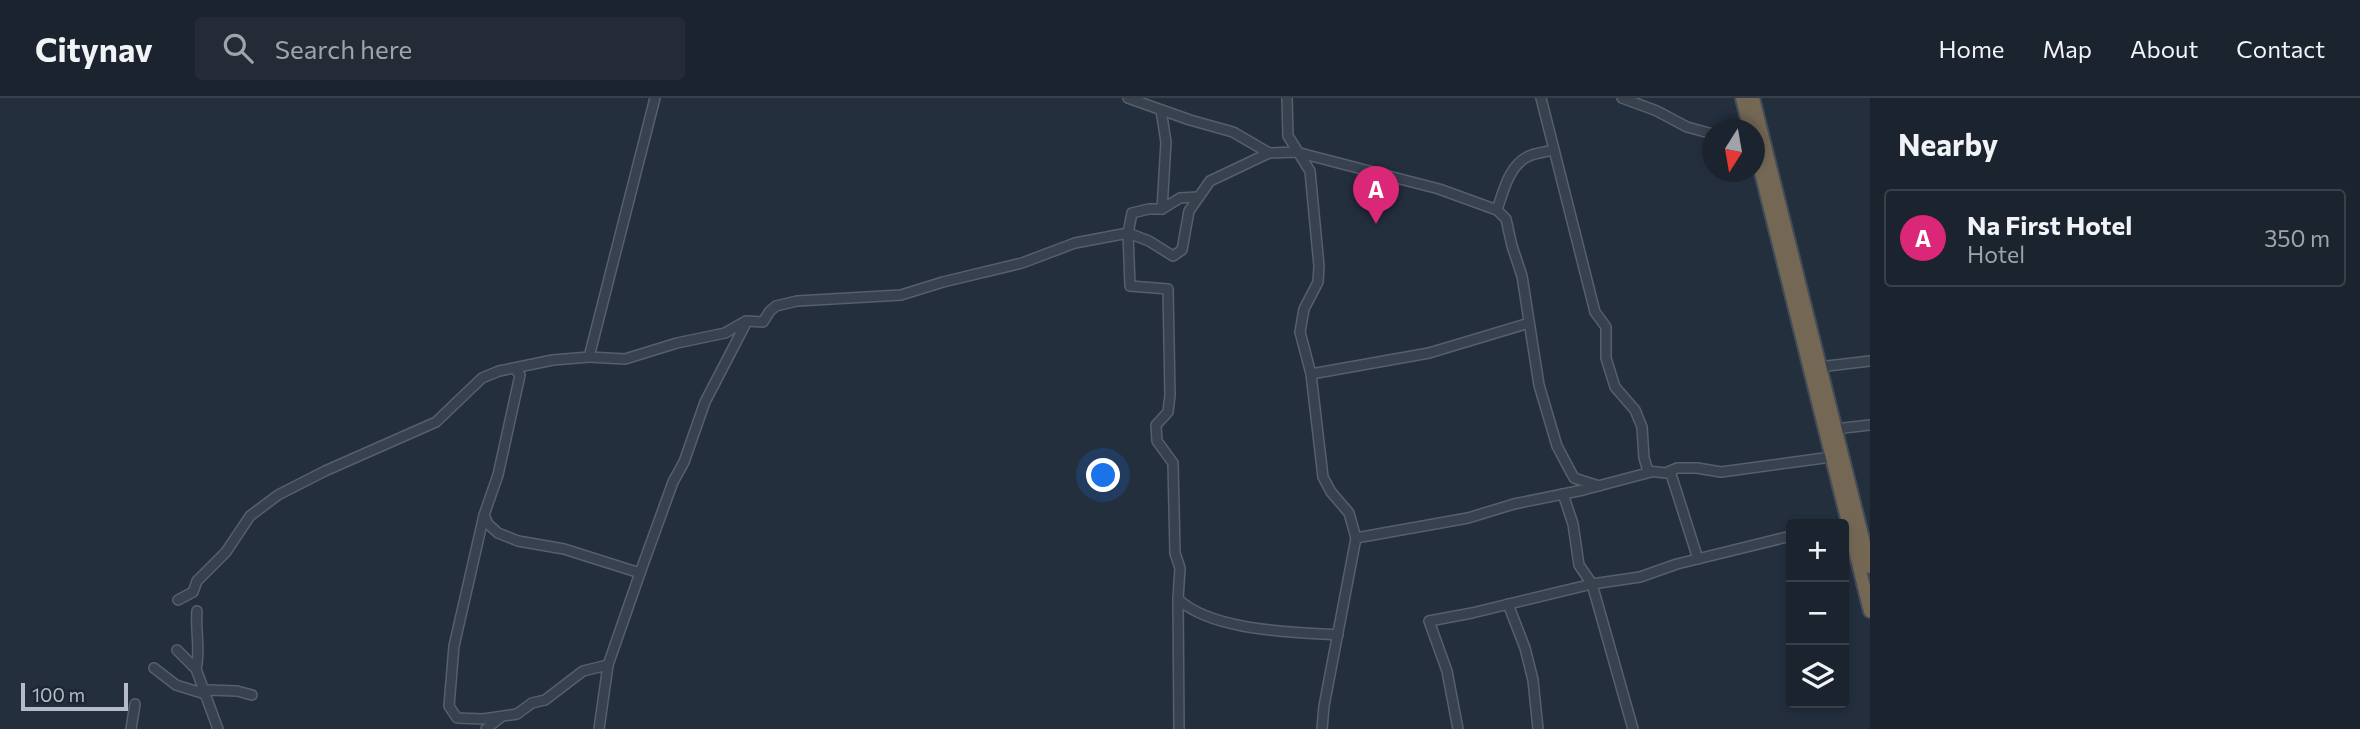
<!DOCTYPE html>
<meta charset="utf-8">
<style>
:root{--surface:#1b232e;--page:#242b36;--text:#f1f3f6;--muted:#a0a4aa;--line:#39404a;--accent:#db2777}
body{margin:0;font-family:Commissioner,sans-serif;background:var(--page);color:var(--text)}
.controls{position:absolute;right:21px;bottom:21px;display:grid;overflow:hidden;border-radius:7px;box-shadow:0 4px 10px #0003}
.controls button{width:63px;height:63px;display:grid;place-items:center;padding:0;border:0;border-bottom:2px solid var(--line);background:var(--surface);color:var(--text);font:35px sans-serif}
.compass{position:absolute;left:1702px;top:21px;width:63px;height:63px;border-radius:50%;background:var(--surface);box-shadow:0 4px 10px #0003;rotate:191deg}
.scale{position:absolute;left:21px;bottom:18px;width:107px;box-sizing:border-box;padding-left:7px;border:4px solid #b4bcc9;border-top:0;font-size:19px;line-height:24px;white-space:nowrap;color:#b4bcc9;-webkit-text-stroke:5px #1d2633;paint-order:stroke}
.you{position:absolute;left:1104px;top:378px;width:24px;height:24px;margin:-18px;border:5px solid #fff;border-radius:50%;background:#1a73e8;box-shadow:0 0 0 10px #1a73e833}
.badge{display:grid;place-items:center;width:46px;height:46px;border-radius:50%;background:var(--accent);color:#fff;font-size:23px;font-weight:700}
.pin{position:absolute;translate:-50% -58px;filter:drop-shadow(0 2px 4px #0008)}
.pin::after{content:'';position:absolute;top:37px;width:24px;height:21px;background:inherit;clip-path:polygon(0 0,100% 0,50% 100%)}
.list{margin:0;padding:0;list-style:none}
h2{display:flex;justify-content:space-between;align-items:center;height:91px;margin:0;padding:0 28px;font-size:30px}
h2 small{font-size:23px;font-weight:400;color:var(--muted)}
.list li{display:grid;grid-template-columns:46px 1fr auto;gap:21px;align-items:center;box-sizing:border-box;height:98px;margin:0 14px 14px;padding:0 14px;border:2px solid var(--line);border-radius:7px}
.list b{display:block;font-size:26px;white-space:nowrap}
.list p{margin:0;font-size:23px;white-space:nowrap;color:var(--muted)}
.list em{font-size:23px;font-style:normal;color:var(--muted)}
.icon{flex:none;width:38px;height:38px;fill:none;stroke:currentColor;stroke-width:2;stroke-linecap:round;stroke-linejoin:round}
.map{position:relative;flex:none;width:1870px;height:631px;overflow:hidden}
header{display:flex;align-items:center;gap:42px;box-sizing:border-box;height:98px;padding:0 35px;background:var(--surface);border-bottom:2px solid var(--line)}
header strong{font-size:33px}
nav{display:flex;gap:38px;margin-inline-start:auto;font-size:24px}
.search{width:490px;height:63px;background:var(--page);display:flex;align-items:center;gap:18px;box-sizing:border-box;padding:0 24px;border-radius:7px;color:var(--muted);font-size:26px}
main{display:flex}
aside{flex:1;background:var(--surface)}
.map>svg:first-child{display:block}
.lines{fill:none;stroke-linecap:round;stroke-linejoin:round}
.minor-casing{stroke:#565f6c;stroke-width:12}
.highway-casing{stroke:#434c59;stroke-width:16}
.minor{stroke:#38414e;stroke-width:9}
.highway{stroke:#746855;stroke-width:12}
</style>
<header>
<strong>Citynav</strong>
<div class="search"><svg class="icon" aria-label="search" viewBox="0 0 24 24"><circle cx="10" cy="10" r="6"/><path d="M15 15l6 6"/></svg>Search here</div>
<nav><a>Home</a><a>Map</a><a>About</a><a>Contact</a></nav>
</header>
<main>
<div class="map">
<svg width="1870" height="631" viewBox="0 0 1870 631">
<rect width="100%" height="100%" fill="#242f3e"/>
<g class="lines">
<defs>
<g id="minor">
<path d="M1128,0L1190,22L1233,34L1269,55"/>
<path d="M1287,0L1288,38L1310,73L1319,168L1318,184L1304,211L1300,234L1311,276L1323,379L1331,394L1349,415L1356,440L1324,608L1322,631"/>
<path d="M1541,0L1595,214L1606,229V260L1615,289L1635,312L1642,329L1644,360L1648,373L1666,375L1677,370H1697L1721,374L1831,359"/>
<path d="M1622,0L1657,13L1687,29L1713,36"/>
<path d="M1161,12L1166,44L1162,111"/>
<path d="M1197,99L1180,100L1162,111H1149L1132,115L1128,135L1130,188L1168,191L1170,297L1168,314L1156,327L1157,343L1173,365L1175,455L1180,470L1178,501C1212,533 1292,534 1338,537"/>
<path d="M1497,112C1503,94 1509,68 1527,59C1534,55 1546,54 1554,52"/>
<path d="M589,259L625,261L677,245L725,235L746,223L763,224L770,213L776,208L797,203L901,197L943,184L1022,165L1075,145L1128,135L1149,143L1173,158L1182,152L1189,113L1210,83L1269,55L1296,54L1439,91L1497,112L1506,121L1512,148L1522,178L1539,287L1557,348L1574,380L1599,388"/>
<path d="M1819,269L1870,263"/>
<path d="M515,271L520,277L498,377L484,417L488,426L498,435L518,443L564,451L640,475"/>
<path d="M1311,276L1429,255L1529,225"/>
<path d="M1835,331L1870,327"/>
<path d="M1670,373L1698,461"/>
<path d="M484,417L454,548L449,608L457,620L483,621L517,616L532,605L545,602L583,573L608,567"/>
<path d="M1356,440L1468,420L1514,406L1583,392L1651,374"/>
<path d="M1178,501L1179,631"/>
<path d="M178,502L193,494L197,483L226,454L250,418L278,397L325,373L436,324L482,280L499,273L553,262L589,259L655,0"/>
<path d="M1508,506L1525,550L1533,582L1538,631"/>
<path d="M177,552L196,571L218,631"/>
<path d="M154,570L176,587L205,596L208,592L237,593L252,597"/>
<path d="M196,571C201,551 195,533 197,513"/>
<path d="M131,631L135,606"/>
<path d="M486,631L501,619"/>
<path d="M599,631L608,567L640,475L673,384L684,364L705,304L746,225"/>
<path d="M1458,631L1447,573L1429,523L1472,515L1592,486L1579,467L1573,426L1563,396"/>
<path d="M1633,631L1592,486L1640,479L1677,466L1791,438"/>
</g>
<g id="highway">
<path d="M1742,0L1750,32"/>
<path d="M1753,0L1870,469"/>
<path d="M1755,50L1870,513"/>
</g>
</defs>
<use href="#minor" class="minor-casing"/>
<use href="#highway" class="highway-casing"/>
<use href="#minor" class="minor"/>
<use href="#highway" class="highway"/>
</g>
</svg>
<div class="controls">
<button>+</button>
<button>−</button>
<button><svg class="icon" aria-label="layers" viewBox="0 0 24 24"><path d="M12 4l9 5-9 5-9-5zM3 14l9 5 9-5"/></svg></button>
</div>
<svg class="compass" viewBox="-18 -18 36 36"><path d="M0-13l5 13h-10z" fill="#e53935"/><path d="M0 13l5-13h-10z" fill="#a0a4aa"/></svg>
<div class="scale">100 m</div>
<div class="you"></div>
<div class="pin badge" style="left:1376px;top:126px">A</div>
</div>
<aside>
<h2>Nearby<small></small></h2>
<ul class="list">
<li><span class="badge">A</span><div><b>Na First Hotel</b><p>Hotel</p></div><em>350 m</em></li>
</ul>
</aside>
</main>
